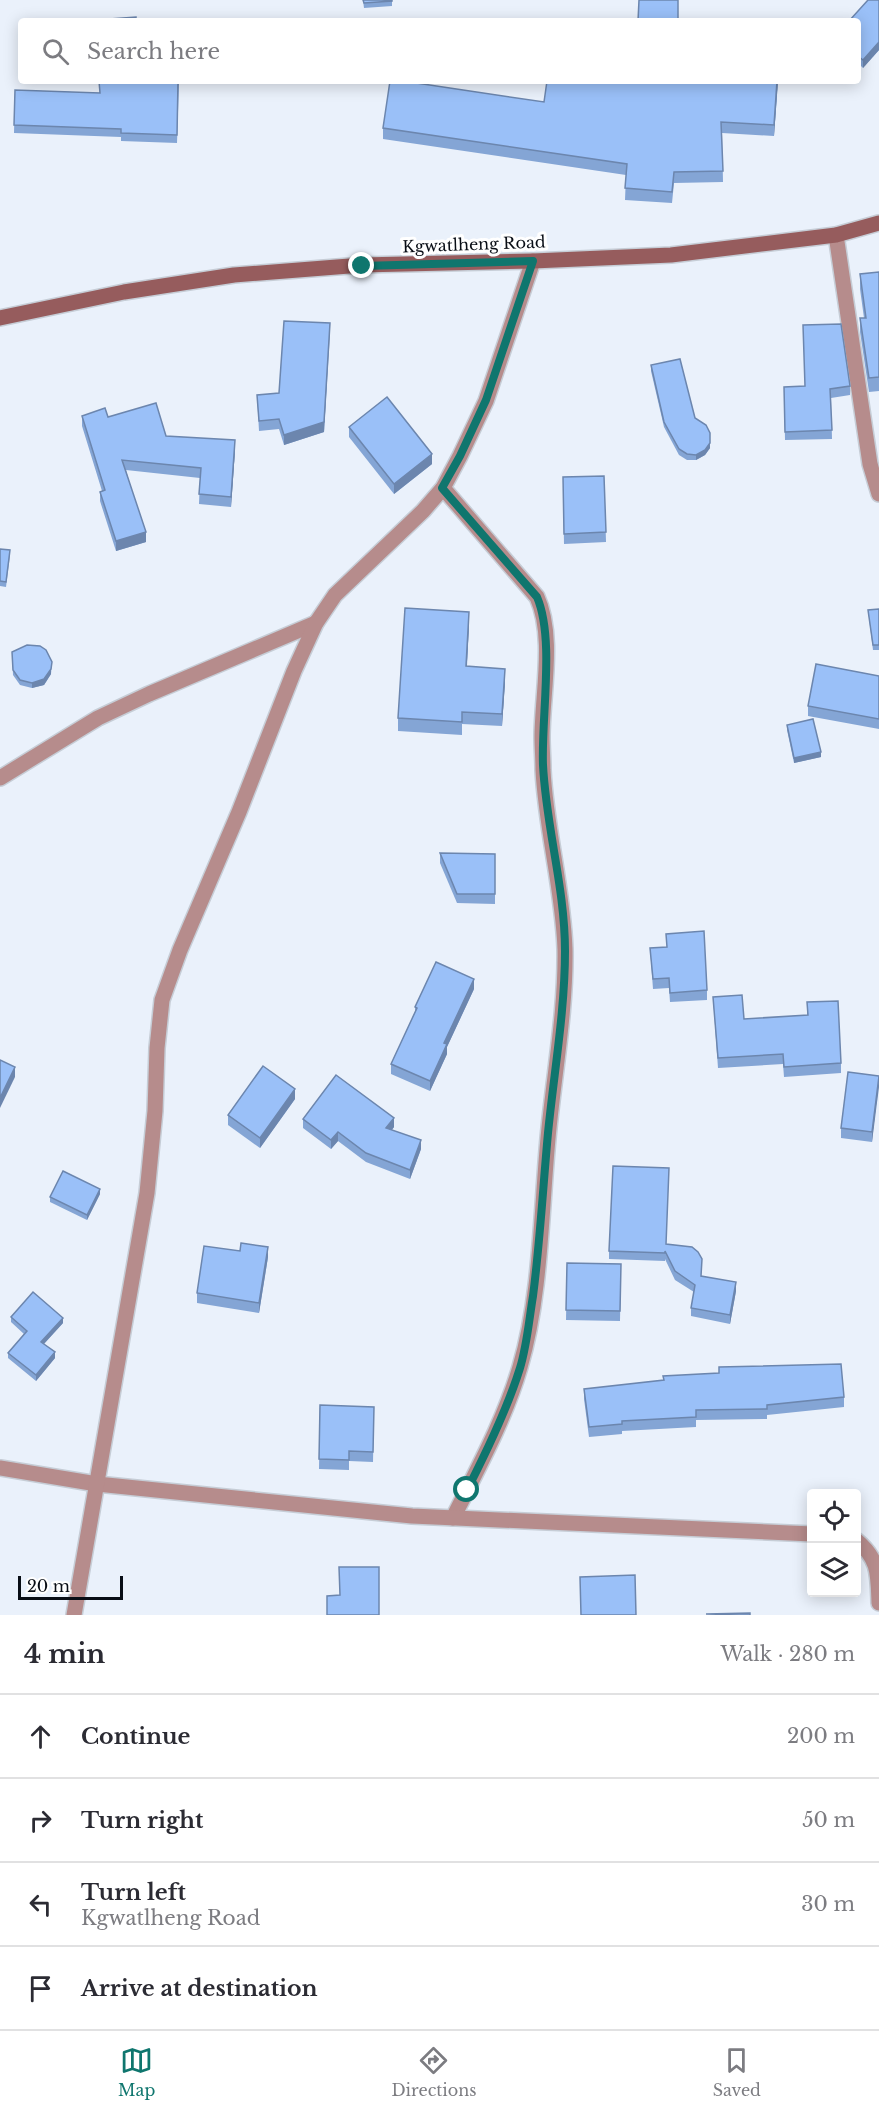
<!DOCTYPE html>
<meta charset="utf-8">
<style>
:root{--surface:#fff;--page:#f2f2f3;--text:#2b2b33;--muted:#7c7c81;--line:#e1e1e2;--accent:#0f766e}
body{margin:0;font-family:"Libre Baskerville",serif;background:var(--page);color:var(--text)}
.controls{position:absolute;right:18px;bottom:18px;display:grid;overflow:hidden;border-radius:6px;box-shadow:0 3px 15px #0003}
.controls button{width:54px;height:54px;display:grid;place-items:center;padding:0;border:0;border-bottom:2px solid var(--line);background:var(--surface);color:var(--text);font:30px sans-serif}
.scale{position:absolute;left:18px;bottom:15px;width:105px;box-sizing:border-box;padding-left:6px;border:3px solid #080d15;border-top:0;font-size:16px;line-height:21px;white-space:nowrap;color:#080d15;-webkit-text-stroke:4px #fff;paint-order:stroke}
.stop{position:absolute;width:18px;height:18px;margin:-14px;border:4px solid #0f766e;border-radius:50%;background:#fff}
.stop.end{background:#0f766e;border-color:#fff;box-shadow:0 2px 6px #0008}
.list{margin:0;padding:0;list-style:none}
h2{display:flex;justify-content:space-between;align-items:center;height:78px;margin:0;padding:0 24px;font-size:26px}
h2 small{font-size:20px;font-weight:400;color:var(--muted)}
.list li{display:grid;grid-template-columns:39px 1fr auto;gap:18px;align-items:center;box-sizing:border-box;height:84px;padding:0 24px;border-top:2px solid var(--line)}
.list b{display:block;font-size:22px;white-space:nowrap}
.list p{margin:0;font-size:20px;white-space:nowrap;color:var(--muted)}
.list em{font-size:20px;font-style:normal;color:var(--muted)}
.icon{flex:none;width:33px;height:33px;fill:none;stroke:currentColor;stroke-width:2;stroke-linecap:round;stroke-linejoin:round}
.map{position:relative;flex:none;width:879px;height:1615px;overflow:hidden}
.search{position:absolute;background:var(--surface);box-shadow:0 3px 15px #0003;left:18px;right:18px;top:18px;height:66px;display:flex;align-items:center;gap:15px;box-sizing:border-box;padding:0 21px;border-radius:6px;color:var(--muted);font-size:22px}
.sheet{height:414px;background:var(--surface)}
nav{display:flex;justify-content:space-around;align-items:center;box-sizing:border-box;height:84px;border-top:2px solid var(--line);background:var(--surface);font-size:16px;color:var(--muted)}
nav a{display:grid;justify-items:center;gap:3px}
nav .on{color:var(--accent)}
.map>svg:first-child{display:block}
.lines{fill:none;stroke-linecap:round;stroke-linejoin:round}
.street-casing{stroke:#c6cdd6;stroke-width:18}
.secondary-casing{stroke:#c6cdd6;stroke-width:18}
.street{stroke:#b68c8c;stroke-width:15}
.secondary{stroke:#965c5d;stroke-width:15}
.wall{fill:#84a5d5}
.shaded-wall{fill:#6c86ae}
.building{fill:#9ac0f8;stroke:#6c86ae;stroke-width:1.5}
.route{stroke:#0f766e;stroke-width:8}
.labels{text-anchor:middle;stroke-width:6;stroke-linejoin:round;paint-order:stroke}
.street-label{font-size:16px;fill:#080d15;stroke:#fff}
</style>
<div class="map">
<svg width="879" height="1615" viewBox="0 0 879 1615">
<rect width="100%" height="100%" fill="#eaf1fb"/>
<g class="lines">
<defs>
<g id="street">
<path d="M836,235L870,464L879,494"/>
<path d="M443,488L537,597C555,636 542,695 542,737C542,748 543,759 543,770C546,830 563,889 565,949C566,1008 555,1069 549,1128C541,1205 542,1293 520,1367C505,1419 477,1470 453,1518"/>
<path d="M0,778L98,718L149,694L316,623"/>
<path d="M0,1468L97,1484L412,1516L812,1534"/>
<path d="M856,1540C879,1559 878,1573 879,1603"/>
<path d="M74,1615L147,1193L155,1111L157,1048L162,1000L180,950L239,812L294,671L316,623L335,595L423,511L443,488L460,456L486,401L533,261"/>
</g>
<path id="secondary" d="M0,318L124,292L234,275L362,265L533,261L671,255L836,235L879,223"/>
</defs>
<use href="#street" class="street-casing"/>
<use href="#secondary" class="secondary-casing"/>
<use href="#street" class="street"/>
<use href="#secondary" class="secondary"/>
</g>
<g class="wall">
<path d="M363,0H392V6L364,8Z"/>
<path d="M879,0V50L863,68L858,63V21Z"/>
<path d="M179,81L177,143L121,141V137L14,133L15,90L100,93Z"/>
<path d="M778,81L774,136L722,133L723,182L674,183L672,203L625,200L626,175L383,139V128L544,102Z"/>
<path d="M879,272V391L869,392L860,332V318H864L860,289V274Z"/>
<path d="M330,333L324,432L284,445L279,429L259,431L257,395L279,393Z"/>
<path d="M651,365L695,418L710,448L705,455L696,460H687L679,455L664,427L651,371Z"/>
<path d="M850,386V395L831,398L832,439L785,440L784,387Z"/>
<path d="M82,416L108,417L166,436L235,450L231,507L199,504L200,478L126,470L146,542L116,551L100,501V492L102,491L82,426Z"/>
<path d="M349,427L432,464L394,494L349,437Z"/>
<path d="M604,476L606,542L564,544L563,477Z"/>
<path d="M0,549L10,555L6,587L0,586Z"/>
<path d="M879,609V650H873L868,610Z"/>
<path d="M469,625L467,666L505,682L502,726L462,724V735L398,731V718Z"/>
<path d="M12,652L52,662L51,674L44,685L32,688L20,685L13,675Z"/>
<path d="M879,676V729L808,716V706Z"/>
<path d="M787,725L821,757L794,763L787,730Z"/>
<path d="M440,853L495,854V904L457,903L440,863Z"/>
<path d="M650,948L707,990V1000L670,1002L669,988L653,989Z"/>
<path d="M474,989L447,1047V1054L430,1091L391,1074V1064L415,1013V1007Z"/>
<path d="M713,997L744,1019L807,1015V1002L841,1063V1073L784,1077L783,1064L718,1068Z"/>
<path d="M879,1076L872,1142L841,1138V1128Z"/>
<path d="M295,1099L260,1148L228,1125V1115Z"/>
<path d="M303,1119L394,1127L392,1130L421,1149L410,1179L366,1162L338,1141L331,1149L303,1128Z"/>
<path d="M100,1194L87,1220L50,1202V1197Z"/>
<path d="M666,1244L702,1276L736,1291L730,1324L691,1316V1308L694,1292L675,1280L665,1259V1261L609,1259V1251Z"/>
<path d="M268,1257L259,1313L197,1303V1293Z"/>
<path d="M567,1263L621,1264L620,1321L566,1320Z"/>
<path d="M11,1317L63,1323L44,1344L55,1358L36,1381L8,1358V1353L24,1334L11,1322Z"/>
<path d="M584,1389L844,1397V1407L767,1415V1419L696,1420V1427L622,1431V1434L589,1437L584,1399Z"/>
<path d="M320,1405L374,1407L373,1462L349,1461V1470L319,1469Z"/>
</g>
<g class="shaded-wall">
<path d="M879,42V50L863,68V60Z"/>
<path d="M777,81H778L774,136V125Z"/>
<path d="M330,323L324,432L284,445V435Z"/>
<path d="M710,433V448L705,455L696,460V455Z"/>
<path d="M235,440V450L231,507V497Z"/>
<path d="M432,454V464L394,494V484Z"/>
<path d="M146,532V542L116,551V541Z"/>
<path d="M469,612V625L466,679V666Z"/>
<path d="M51,669V674L44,685L32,688V683Z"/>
<path d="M505,669V682L502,726V714Z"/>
<path d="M821,752V757L794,763V758Z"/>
<path d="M474,979V989L447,1047V1054L430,1091V1081L444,1043Z"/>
<path d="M15,1067V1077L0,1108V1098Z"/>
<path d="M879,1077V1087L872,1142V1132Z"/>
<path d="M295,1089V1099L260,1148V1138Z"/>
<path d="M394,1118V1127L386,1137V1128Z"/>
<path d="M338,1132V1141L331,1149V1140Z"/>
<path d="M421,1140V1149L410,1179V1170Z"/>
<path d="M100,1189V1194L87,1220V1215Z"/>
<path d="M268,1247V1257L259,1313V1303Z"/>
<path d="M736,1282V1291L730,1324V1315Z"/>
<path d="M63,1318V1323L41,1347V1342Z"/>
<path d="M55,1352V1358L36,1381V1375Z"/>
</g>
<g class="building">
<path d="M363,0H392V1L364,3Z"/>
<path d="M639,0H678V21H638Z"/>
<path d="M868,0H879V42L863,60L858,56V21H849Z"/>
<path d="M136,17V21H96V20Z"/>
<path d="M99,81H178L177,135L121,133V129L14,125L15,90L100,93Z"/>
<path d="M390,81H403L544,102L547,81H777L774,125L721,122L723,171L674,172L672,192L625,188L627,164L383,128Z"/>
<path d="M879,272V377L869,378L860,318H866L860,274Z"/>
<path d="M284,321L330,323L324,422L284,435L279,419L259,421L257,395L279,393Z"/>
<path d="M841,324L850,386L830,389L832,430L785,432L784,387L805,386L803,325Z"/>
<path d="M680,359L695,418L706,425L710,433V443L705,450L696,455L687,454L679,449L664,422L651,365Z"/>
<path d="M387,397L432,454L394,484L349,427Z"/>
<path d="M156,403L166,436L235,440L231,497L199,494L201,468L122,460L146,532L116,541L100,492L105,490L82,416L105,408L108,417Z"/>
<path d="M604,476L606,532L564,534L563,477Z"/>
<path d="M0,549L10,550L6,582L0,581Z"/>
<path d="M405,608L469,612L466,666L505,669L502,714L462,712V722L398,718Z"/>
<path d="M879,609V645H873L868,610Z"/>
<path d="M27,645L40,646L46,650L52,662L51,669L44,679L32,683L20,680L13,670L12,652Z"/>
<path d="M816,664L879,676V719L808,706Z"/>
<path d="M813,719L821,752L794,758L787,725Z"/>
<path d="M440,853L495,854V894H457Z"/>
<path d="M704,931L707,990L670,993L669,978L653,979L650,948L667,947L666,934Z"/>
<path d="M436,962L474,979L444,1043L447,1044L430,1081L391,1064L417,1008L415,1007Z"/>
<path d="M742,995L744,1019L808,1015L807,1002L838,1001L841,1063L784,1067L783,1054L718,1058L713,997Z"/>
<path d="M0,1060L15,1067L0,1098Z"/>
<path d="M263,1066L295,1089L260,1138L228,1115Z"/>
<path d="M848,1072L879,1076L872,1132L841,1128Z"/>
<path d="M336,1075L394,1118L386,1128L421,1140L410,1170L366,1153L338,1132L331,1140L303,1119Z"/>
<path d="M613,1166L669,1168L666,1244L692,1247L698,1252L702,1259L701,1276L736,1282L730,1315L691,1308L695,1285L675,1271L665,1251V1253L609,1251Z"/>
<path d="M63,1171L100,1189L87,1215L50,1197Z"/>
<path d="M241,1243L268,1247L259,1303L197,1293L204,1246L240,1251Z"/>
<path d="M567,1263L621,1264L620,1311L566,1310Z"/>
<path d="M33,1292L63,1318L41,1342L55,1352L36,1375L8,1353L27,1331L11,1317Z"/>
<path d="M841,1364L844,1397L767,1405V1409L696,1410V1417L622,1421V1424L589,1427L584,1389L664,1380L663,1376L719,1373V1367Z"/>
<path d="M320,1405L374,1407L373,1452L349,1451V1460L319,1459Z"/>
<path d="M339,1567H379V1615H327V1596L340,1595Z"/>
<path d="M635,1575L636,1615H581L580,1577Z"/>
<path d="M750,1613V1615L706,1614Z"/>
</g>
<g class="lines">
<path class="route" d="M362,266L533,261L486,400L460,456L442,488L537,597C555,639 541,717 543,765C546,827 565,888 565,951C565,1011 554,1072 548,1133C543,1187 540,1242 533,1296C529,1320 527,1345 520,1368C507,1410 487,1451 467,1490"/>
</g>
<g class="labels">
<g class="street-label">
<text transform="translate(474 244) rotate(-2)" y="6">Kgwatlheng Road</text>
</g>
</g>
</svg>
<div class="controls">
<button><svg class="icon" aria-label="locate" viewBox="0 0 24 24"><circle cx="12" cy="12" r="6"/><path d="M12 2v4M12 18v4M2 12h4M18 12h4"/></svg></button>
<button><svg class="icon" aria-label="layers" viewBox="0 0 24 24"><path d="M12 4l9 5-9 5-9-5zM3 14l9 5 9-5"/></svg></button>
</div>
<div class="scale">20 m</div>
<div class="stop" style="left:467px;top:1490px"></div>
<div class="stop end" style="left:362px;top:266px"></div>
<div class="search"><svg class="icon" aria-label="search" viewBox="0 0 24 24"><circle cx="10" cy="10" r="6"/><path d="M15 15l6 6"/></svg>Search here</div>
</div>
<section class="sheet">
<h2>4 min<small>Walk · 280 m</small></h2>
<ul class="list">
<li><svg class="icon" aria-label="ahead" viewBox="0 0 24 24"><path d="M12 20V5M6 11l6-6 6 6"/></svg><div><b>Continue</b></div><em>200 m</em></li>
<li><svg class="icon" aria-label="right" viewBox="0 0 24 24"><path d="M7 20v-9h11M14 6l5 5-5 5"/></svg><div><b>Turn right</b></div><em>50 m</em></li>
<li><svg class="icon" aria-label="left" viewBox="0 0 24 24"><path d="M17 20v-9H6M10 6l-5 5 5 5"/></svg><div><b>Turn left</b><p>Kgwatlheng Road</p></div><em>30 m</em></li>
<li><svg class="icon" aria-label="arrive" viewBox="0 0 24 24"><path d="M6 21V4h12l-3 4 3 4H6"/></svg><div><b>Arrive at destination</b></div></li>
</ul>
</section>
<nav>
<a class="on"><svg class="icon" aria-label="map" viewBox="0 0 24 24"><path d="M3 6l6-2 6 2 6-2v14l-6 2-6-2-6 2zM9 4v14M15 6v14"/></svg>Map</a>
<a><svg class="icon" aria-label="directions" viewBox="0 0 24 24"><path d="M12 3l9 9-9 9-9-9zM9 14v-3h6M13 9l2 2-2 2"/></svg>Directions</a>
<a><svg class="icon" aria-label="saved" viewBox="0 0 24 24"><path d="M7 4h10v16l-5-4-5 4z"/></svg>Saved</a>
</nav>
